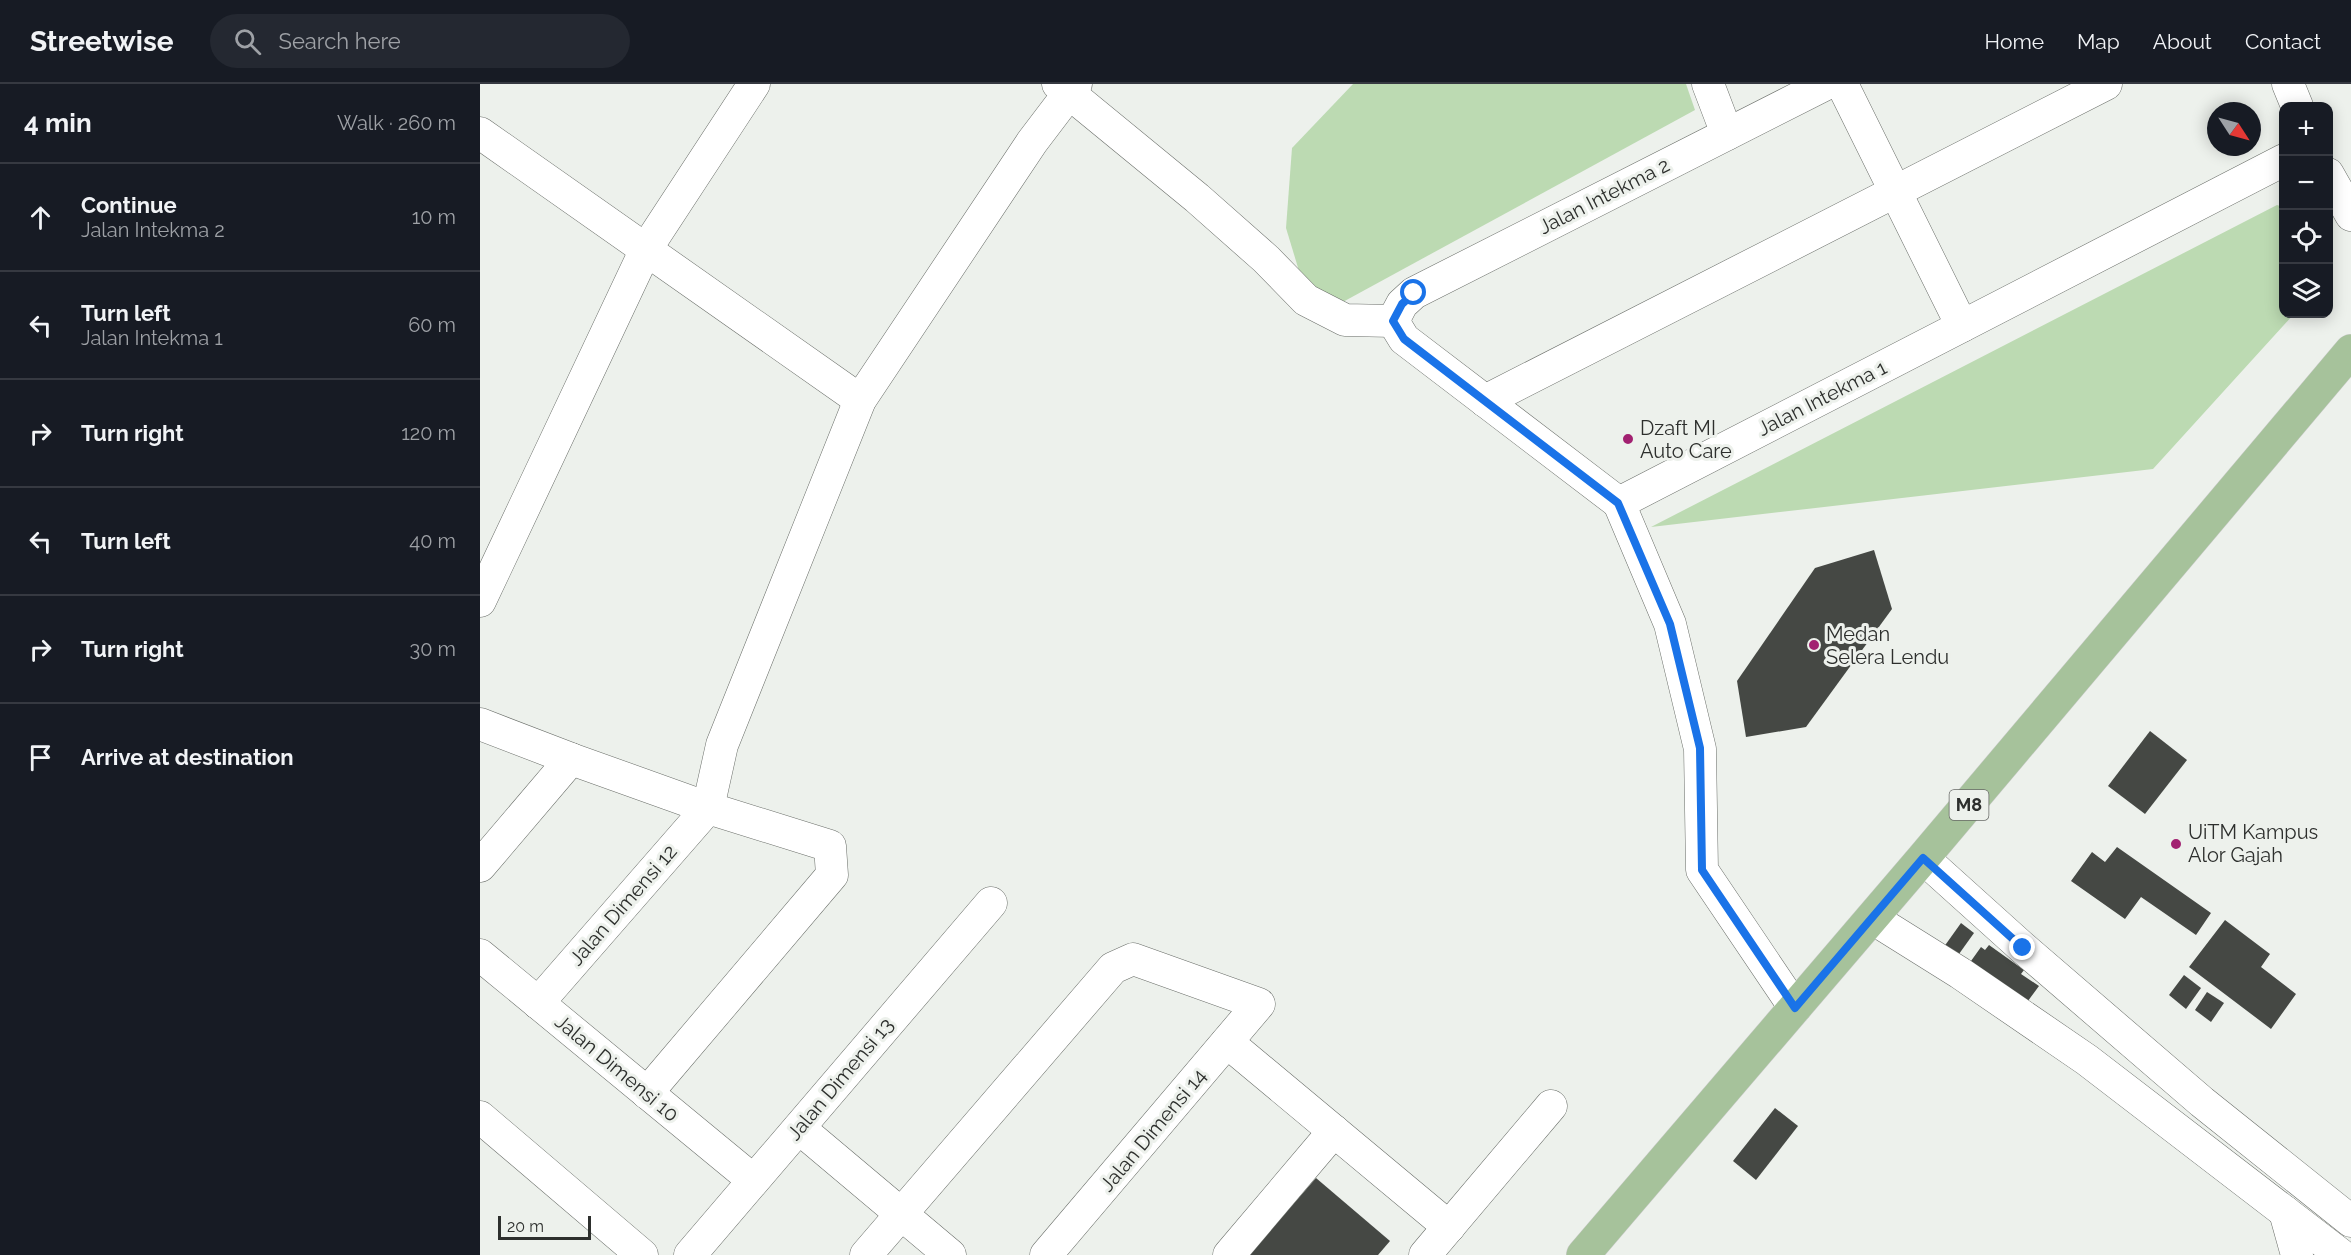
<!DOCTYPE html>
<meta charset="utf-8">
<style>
:root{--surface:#171b24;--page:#242831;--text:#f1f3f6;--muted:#9ea1a6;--line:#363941}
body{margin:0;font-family:Raleway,sans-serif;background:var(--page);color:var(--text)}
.controls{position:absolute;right:18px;top:18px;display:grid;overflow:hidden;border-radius:12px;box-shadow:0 3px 15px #0003}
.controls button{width:54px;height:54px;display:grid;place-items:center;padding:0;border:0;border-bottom:2px solid var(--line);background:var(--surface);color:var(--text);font:30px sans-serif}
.compass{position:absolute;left:1727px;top:18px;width:54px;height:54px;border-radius:50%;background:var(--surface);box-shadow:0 3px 15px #0003;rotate:126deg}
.scale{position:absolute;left:18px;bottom:15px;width:93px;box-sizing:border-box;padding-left:6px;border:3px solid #2d2f2d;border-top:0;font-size:16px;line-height:21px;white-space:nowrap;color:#2d2f2d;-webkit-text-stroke:4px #edf1ec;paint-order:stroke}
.stop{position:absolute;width:18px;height:18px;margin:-14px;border:4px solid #1a73e8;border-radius:50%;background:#fff}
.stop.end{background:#1a73e8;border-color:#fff;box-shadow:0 2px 6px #0008}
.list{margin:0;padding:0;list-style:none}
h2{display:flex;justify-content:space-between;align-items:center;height:78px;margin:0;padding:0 24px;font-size:26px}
h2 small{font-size:20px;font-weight:400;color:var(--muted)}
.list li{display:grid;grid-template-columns:39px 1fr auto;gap:18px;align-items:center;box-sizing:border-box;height:108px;padding:0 24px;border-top:2px solid var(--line)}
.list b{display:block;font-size:22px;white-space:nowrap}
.list p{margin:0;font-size:20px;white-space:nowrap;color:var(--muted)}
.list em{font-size:20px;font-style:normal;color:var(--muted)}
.icon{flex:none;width:33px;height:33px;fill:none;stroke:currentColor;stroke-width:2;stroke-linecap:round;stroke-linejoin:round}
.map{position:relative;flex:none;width:1871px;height:1171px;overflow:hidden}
header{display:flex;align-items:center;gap:36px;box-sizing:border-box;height:84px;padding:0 30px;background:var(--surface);border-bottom:2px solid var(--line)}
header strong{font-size:28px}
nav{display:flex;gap:33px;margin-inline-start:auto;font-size:21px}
.search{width:420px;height:54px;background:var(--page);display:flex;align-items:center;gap:15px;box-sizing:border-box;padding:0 21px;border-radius:33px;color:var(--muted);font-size:22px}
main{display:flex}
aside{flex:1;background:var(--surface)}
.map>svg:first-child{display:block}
.green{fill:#bcdab2}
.building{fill:#454844}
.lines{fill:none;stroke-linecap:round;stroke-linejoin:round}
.minor-casing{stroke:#6a6e69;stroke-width:33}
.major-casing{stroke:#cdcdcd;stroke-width:34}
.minor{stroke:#fff;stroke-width:32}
.major{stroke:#a6c29b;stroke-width:33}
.route{stroke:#1a73e8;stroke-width:8}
.poi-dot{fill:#a22171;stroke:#edf1ec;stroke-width:2}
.labels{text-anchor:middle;stroke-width:6;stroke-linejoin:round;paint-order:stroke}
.shield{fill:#edf1ec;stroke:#676966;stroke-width:1.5}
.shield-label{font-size:18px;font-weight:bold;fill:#2d2f2d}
.street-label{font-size:20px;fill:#2d2f2d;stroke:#edf1ec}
.poi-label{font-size:20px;fill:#2d2f2d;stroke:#edf1ec;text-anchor:start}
</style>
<header>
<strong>Streetwise</strong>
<div class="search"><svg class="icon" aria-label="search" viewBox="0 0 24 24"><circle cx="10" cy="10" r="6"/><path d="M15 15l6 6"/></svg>Search here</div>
<nav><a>Home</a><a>Map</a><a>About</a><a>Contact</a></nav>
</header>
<main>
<aside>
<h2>4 min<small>Walk · 260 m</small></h2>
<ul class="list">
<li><svg class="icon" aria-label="ahead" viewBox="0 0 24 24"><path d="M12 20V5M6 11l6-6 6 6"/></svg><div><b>Continue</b><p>Jalan Intekma 2</p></div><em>10 m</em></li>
<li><svg class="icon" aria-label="left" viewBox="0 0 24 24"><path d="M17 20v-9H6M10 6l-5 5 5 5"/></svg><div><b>Turn left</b><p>Jalan Intekma 1</p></div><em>60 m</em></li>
<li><svg class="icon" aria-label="right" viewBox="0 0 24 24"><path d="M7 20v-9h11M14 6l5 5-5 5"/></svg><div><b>Turn right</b></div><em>120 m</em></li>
<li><svg class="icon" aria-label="left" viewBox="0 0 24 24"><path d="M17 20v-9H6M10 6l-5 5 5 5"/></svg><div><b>Turn left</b></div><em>40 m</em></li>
<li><svg class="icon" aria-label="right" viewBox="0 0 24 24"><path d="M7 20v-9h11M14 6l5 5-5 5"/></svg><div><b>Turn right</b></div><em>30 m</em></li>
<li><svg class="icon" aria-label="arrive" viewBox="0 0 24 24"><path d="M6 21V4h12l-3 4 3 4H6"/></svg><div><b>Arrive at destination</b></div></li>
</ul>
</aside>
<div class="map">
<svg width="1871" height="1171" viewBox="0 0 1871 1171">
<rect width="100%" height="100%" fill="#edf1ec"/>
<g class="green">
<path d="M873,0H1206L1215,26L850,225L826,210L806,144L812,64Z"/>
<path d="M1797,121L1803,123L1804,230H1814L1673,385L1171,443Z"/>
</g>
<g class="building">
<path d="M1394,466L1412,525L1326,643L1266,653L1257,597L1335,484Z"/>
<path d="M1670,647L1707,676L1665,730L1628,702Z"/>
<path d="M1637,763L1731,829L1716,851L1661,813L1645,835L1591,797L1612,768L1625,778Z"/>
<path d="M1745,836L1790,870L1781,883L1816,910L1791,945L1709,883Z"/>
<path d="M1481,839L1494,849L1474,877L1461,867Z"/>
<path d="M1509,861L1544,886L1541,890L1559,902L1545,921L1486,884L1501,863L1505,866Z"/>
<path d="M1704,891L1721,904L1706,925L1689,911Z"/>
<path d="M1727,908L1744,919L1731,938L1715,926Z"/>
<path d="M1295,1024L1318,1042L1276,1096L1253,1077Z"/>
<path d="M836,1094L910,1157L898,1171H769Z"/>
</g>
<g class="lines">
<defs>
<g id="minor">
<path d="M578,0L717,114L786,175L826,216L865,236L913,237"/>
<path d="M1228,0L1247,50"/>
<path d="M1362,0L1482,242"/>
<path d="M1808,0L1817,22"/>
<path d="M0,49L380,316"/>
<path d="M1848,90L1871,131"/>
<path d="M913,237L924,255L1139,419L1804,76"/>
<path d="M913,237L922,220L934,209L1346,0"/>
<path d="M1005,317L1626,0"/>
<path d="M1139,419L1190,540L1220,665L1222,786L1315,924"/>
<path d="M0,517L166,165L274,0"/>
<path d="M0,640L91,675"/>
<path d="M1443,774L1543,864L1722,1018L1871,1137"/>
<path d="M0,782L91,675L228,724L350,762L352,791L167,1009"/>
<path d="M1392,834L1480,889L1607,976L1861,1171"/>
<path d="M0,871L273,1096"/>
<path d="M58,919L228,724L242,661L380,316L552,58L596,0"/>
<path d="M747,958L969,1143"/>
<path d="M0,1033L162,1171"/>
<path d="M319,1044L470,1171"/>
<path d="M1805,1128L1817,1171"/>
<path d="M210,1171L511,819"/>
<path d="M386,1171L633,884L653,875L779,920L566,1171"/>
<path d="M749,1171L854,1047"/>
<path d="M945,1171L1071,1022"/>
</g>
<path id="major" d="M1103,1171L1443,774L1871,267"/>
</defs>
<use href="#minor" class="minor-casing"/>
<use href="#major" class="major-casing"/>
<use href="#minor" class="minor"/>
<use href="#major" class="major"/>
</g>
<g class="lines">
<path class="route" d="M934,209L922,220L913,237L924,255L1138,419L1190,540L1220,664L1222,786L1315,924L1443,774L1543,864"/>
</g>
<g class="poi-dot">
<circle cx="1148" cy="355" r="6"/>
<circle cx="1334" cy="561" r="6"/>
<circle cx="1696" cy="760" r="6"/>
</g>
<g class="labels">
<rect class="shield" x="1469.5" y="706" width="39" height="30" rx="4.5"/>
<g class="shield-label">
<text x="1489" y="727">M8</text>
</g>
<g class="street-label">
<text transform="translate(1124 112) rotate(-27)" y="7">Jalan Intekma 2</text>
<text transform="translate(1342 314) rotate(-27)" y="7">Jalan Intekma 1</text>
<text transform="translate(143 821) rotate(-49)" y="7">Jalan Dimensi 12</text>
<text transform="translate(137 984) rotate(40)" y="7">Jalan Dimensi 10</text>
<text transform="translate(360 995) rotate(-50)" y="7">Jalan Dimensi 13</text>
<text transform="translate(673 1046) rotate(-50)" y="7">Jalan Dimensi 14</text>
</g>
<g class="poi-label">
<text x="1160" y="351">Dzaft MI<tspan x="1160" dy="23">Auto Care</tspan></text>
<text x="1346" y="557">Medan<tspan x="1346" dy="23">Selera Lendu</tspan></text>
<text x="1708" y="755">UiTM Kampus<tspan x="1708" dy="23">Alor Gajah</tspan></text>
</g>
</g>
</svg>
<div class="controls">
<button>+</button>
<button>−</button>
<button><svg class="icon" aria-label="locate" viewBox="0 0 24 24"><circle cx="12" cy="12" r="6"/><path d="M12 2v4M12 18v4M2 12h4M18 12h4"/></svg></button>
<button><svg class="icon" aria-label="layers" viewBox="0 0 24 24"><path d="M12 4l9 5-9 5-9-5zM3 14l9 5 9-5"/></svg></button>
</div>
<svg class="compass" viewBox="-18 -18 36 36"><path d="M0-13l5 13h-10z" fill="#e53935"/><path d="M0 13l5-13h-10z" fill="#9ea1a6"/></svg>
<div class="scale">20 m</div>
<div class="stop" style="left:934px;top:209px"></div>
<div class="stop end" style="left:1543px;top:864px"></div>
</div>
</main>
